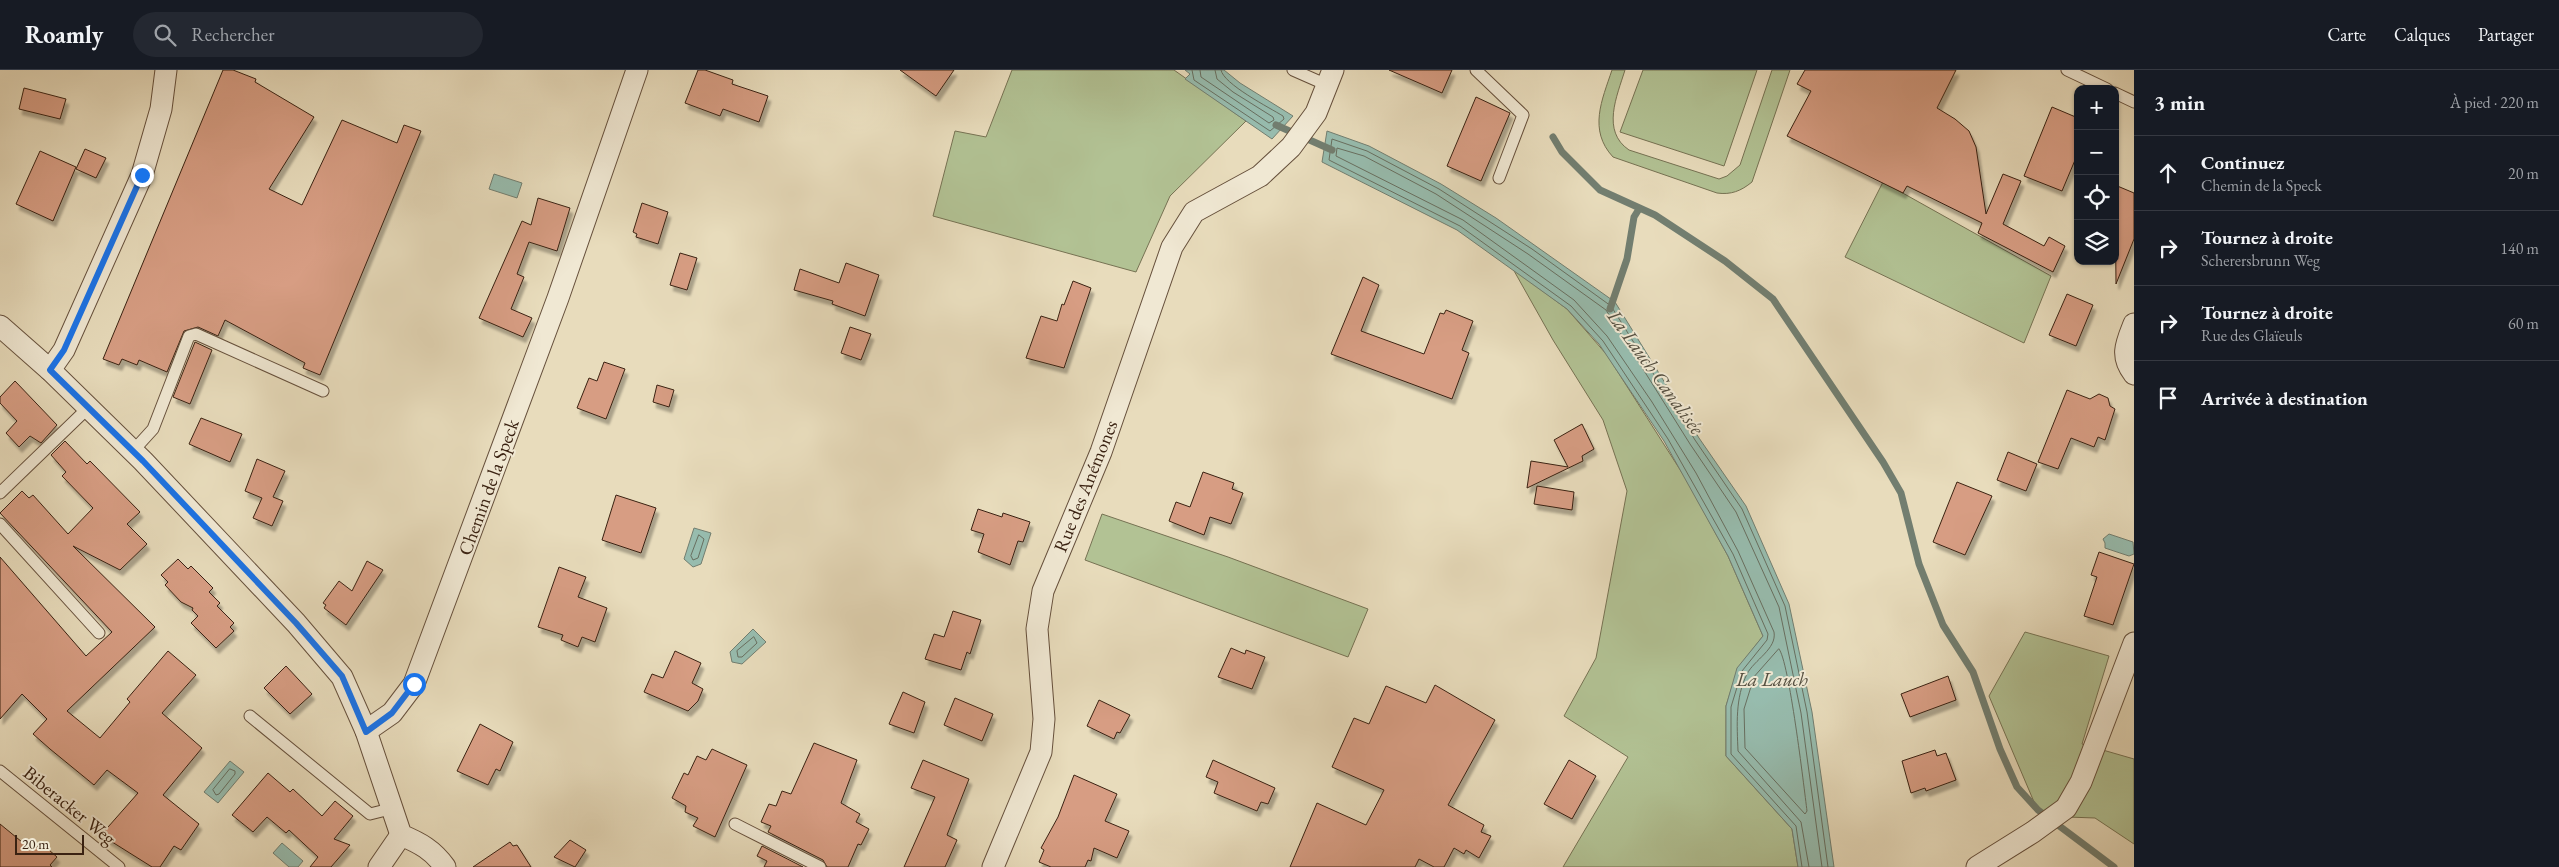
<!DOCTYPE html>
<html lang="fr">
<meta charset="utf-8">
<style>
:root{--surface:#171b24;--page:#242831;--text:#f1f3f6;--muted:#9ea1a6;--line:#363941}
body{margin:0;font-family:"EB Garamond",serif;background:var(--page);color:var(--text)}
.controls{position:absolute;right:15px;top:15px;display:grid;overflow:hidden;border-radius:10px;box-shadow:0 1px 4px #0004}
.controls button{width:45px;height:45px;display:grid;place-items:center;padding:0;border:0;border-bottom:1px solid var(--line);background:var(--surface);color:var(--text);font:25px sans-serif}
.scale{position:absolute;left:15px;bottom:12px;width:69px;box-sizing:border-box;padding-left:5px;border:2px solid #3a2212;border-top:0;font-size:14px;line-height:18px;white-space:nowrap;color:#3a2212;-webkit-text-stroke:4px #f0e8d3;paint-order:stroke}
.stop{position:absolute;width:15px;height:15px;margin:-11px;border:4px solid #1a73e8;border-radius:50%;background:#fff}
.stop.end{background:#1a73e8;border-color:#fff;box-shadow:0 1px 5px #0008}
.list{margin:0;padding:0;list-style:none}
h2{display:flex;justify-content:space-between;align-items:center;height:65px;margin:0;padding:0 20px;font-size:21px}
h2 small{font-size:16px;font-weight:400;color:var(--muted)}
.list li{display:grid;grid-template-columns:32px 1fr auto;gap:15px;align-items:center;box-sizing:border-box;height:75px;padding:0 20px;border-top:1px solid var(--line)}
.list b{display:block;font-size:19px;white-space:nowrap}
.list p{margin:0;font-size:16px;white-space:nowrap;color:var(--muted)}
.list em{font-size:16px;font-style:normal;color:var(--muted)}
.icon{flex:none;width:28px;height:28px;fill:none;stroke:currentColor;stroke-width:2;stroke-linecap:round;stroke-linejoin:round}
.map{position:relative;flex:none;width:2134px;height:797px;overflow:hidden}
header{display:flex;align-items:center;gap:30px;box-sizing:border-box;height:70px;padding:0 25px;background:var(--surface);border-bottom:1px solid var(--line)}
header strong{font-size:24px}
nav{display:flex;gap:28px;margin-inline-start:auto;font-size:18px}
.search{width:350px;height:45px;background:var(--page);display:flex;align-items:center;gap:12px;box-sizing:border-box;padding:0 18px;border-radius:28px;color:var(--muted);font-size:19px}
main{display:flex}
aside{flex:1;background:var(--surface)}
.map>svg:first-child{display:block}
.green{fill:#b2c294;stroke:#767253}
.water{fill:#97bcae;stroke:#727e70}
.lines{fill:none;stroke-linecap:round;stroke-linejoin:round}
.shore{stroke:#686f60;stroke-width:1}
.stream{stroke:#727e70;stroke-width:7}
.building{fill:#d79d83;stroke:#3a2212;filter:url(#shadow)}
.service-casing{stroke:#66503c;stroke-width:13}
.minor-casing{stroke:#66503c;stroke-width:23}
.service{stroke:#f0e8d3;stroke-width:11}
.minor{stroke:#f0e8d3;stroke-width:21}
.route{stroke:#1a73e8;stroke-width:6}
.labels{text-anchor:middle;stroke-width:4;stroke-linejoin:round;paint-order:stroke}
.street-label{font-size:19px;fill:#3a2212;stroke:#f0e8d3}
.water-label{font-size:20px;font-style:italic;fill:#565041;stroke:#f0e8d3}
</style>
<header>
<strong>Roamly</strong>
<div class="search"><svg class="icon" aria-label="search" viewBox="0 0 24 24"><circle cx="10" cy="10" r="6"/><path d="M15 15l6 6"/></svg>Rechercher</div>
<nav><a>Carte</a><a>Calques</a><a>Partager</a></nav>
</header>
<main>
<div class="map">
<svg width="2134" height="797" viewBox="0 0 2134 797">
<defs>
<filter id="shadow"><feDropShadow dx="3" dy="5.5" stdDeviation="1" flood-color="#0004"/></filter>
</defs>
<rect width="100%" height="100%" fill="#e8dcbc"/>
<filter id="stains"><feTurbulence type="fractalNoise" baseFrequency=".004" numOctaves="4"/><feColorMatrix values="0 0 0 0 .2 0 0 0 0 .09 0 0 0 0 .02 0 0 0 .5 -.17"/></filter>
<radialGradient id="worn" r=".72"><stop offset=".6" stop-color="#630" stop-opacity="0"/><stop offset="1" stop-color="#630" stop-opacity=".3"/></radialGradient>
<g class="green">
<path d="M1012,0H1174L1246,51L1170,126L1136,202L933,146L955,61L986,67Z"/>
<path d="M1612,0H1625C1617,26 1601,61 1629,80L1719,109L1727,106L1740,95L1772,0H1790L1752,112C1741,121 1731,125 1717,123L1613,87C1588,60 1602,30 1612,0Z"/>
<path d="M1643,0H1757L1724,96L1620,62Z"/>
<path d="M1883,112L2051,206L2024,273L1845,187Z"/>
<path d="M1513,199L1567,239L1607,285L1686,409L1728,486L1763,566L1738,598L1726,636V686L1792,759L1798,797H1563L1628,687L1564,646L1596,588L1627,421L1603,350L1553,270Z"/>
<path d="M1102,444L1228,487L1368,539L1348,587L1085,490Z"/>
<path d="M2025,562L2109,586L2082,674L2134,689V774L2095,748L2040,746L1989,626Z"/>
</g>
<g class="water">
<path d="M1185,0H1224L1240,13L1293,46L1272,69L1185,9L1190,4Z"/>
<path d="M1327,61L1369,76L1441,114L1496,148L1615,232L1699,368L1746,436L1789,534L1812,642L1834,797H1798L1792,759L1726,686V636L1737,598L1763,566L1728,486L1664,371L1599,274L1567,239L1457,160L1322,92Z"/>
<path d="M494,104L522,113L517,128L489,119Z"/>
<path d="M694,458L711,463L701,494L693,497L684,489Z"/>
<path d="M2109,464L2133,472L2134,484L2129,486L2105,478V473L2103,469Z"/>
<path d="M753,559L766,572L742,594L732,592L730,582Z"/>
<path d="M230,691L244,702L218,733L204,722Z"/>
<path d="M282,773L303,791L298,797H289L273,783Z"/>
</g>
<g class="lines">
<g class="shore">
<path d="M1192,0L1194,10L1270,61L1284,49L1283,46C1270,38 1223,14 1221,0"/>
<path d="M1200,0L1201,7L1269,53L1274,50L1273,47L1233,22L1217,9L1215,0"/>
<path d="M699,465L704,469L698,488L693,490L691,486Z"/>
<path d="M754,567L757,573L742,587H738L737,581Z"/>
<path d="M1779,579C1789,590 1804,717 1807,741L1805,744L1745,678L1744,639L1754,607Z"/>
<path d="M230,699L235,701V704L219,724L216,725L213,720Z"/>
<path d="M1802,797L1796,756L1731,684V637L1742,601L1767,570L1768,564L1733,484L1668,369L1603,271L1571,236L1460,156L1329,90L1332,69L1367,81L1439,119L1532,179L1611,236L1695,370L1742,439L1785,536L1807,642L1828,797"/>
<path d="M1809,797L1801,752L1738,681C1737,655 1735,628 1747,604C1754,590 1777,579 1774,562L1738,481L1696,403L1652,332L1607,266L1574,230L1463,150L1336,86L1337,78L1364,86L1436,124L1528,184L1606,240L1690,374L1736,442L1779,537L1801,643L1822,797"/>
</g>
<g class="stream">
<path d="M1276,55L1332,80"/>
<path d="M1553,67L1562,82L1600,120L1655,145L1725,191L1773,229L1883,392L1901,423L1919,494L1943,555L1973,602L2000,679L2017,717L2038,740L2114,797"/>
<path d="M1610,239L1627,189L1634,147L1639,139"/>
</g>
</g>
<g class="building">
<path d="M223,0H233L256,9L255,12L314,47L269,119L302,135L342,50L397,73L404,55L421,61L320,305L303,298L305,293L225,250L218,266L198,257L184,261L167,302L139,290L137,295L122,289L119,295L103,289Z"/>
<path d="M698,0H705L733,10L732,14L768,26L759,52L723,39L720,46L685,33Z"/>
<path d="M900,0H954L936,26Z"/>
<path d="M1389,0H1452L1442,23Z"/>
<path d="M1805,0H1956L1937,38L1955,49L1969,61L1976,77L1986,144L2003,104L2021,111L2003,154L2044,176L2049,167L2065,176L2053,202L1978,163L1982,153L1907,116L1903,123L1787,66L1811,21L1797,14Z"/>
<path d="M24,18L66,29L60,49L19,39Z"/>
<path d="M1476,27L1510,43L1481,111L1447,96Z"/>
<path d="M2052,37L2078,48V83L2062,121L2024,106Z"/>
<path d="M85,79L106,88L96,108L76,99Z"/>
<path d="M40,81L76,97L53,151L16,134Z"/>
<path d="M2115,115L2134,123V169L2116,214Z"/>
<path d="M538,128L570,138L557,181L529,172L517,204L524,207L511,239L532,248L523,267L479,248L522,151L531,155Z"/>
<path d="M642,133L668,142L658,174L636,167L637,164L633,162Z"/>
<path d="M680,183L697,188L687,220L670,215Z"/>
<path d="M846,193L879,205L865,246L832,234L833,231L794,220L800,199L839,213Z"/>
<path d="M1363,207L1379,215L1361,261L1424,284L1440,243L1444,244L1446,240L1473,251L1462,280L1469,283L1452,329L1331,284Z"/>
<path d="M1073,211L1091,218L1064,298L1026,288L1041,246L1057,251L1062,234L1064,235Z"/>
<path d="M2067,224L2093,235L2076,276L2049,265Z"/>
<path d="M850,257L871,264L861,290L841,283Z"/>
<path d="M195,272L212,280L190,334L173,327Z"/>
<path d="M604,292L625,299L606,349L577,338L589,308L597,311Z"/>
<path d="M15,311L57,355L41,373L30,366L19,377L6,363L17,351L0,333V327Z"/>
<path d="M657,315L674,320L669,337L653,332Z"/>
<path d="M2067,320L2090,329L2099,324L2108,328L2110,336L2115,339L2105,370L2098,367L2094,377L2071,368L2058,399L2038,392Z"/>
<path d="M201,348L242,364L230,392L189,374Z"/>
<path d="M1582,354L1594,379L1582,386L1583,391L1527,418L1531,391L1568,397L1554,370Z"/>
<path d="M65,371L87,394L90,391L140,442L127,454L147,474L120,500L73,476L155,557L67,641L100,668L130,632L127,629L168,581L196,605L162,643L202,678L163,725L199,754L181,780L174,776L160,797H152L101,765L138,723L107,700L94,715L50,679L33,664L47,649L22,624L0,649V487L86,586L112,562L0,443L22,421L29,428L33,425L68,464L93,438L62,406L66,402L51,385Z"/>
<path d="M2008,382L2037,394L2026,421L1997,410Z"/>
<path d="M257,389L285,401L273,427L283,431L272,456L253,448L262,428L245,421Z"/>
<path d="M1203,402L1234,413L1232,419L1243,423L1231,454L1210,447L1204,465L1169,451L1176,432L1190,437Z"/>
<path d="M1957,412L1992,426L1965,485L1933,472Z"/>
<path d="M1537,416L1574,422L1572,440L1534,434Z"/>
<path d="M616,425L656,438L641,483L602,470Z"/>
<path d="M978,439L1002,447L1003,443L1030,452L1023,472L1018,471L1010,495L978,482L984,464L971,460Z"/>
<path d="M2099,482L2134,494L2113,555L2084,546L2097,507L2091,505Z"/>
<path d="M178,489L188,499L191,496L213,518L209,522L220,533L217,536L234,553L230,557L234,561L216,578L191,553L198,546L192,540L193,538L181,532L165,515L168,512L161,505Z"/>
<path d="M367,491L383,500L346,555L324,538L326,535L323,533L339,511L352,521Z"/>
<path d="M559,497L586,507L578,527L607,538L595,572L582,567L578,577L561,570L563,565L538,557Z"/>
<path d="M953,541L981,550L970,584L967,582L961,600L925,589L934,564L944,567Z"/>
<path d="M1231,578L1245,584L1246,580L1265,587L1252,619L1218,607Z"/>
<path d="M675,581L701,593L692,613L703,619L698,631L688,641L644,622L652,604L663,608Z"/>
<path d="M286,596L312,624L290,644L264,618Z"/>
<path d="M1948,606L1956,630L1910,647L1901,624Z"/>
<path d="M1435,615L1495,650L1448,735L1484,755L1481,762L1491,766L1479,788L1466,780L1464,784L1454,778L1444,797H1434L1419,789L1415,797H1290L1317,733L1366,755L1384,720L1332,697L1354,648L1369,654L1386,616L1426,633Z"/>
<path d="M903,622L925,632L914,663L889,654Z"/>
<path d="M955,628L993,644L982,671L944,655Z"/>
<path d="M1099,630L1130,645L1120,663L1117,662L1114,669L1087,656Z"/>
<path d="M480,654L513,672L500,701L496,699L488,715L457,701Z"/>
<path d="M814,673L857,690L841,733L860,744L856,752L869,759L861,775L858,774L848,797H827L823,790L768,762L771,756L761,752L769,734L776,736L782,721L791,724Z"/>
<path d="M712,679L747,695L715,767L693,756L698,748L685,742L686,736L672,728L684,703L688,705L697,686L706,690Z"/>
<path d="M1935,680L1937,686L1946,683L1956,710L1926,721L1925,718L1911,723L1902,691Z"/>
<path d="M923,690L969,709L947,765L957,770L945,797H904L935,727L911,718Z"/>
<path d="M1213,690L1275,718L1268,734L1261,732L1257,741L1214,723L1218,712L1206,707Z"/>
<path d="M1569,690L1596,706L1572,749L1544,734Z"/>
<path d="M268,703L290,722L293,719L322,746L335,731L353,746L334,769L350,775L331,797H310L318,787L289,760L286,763L267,747L253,762L232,745Z"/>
<path d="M1074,705L1117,724L1105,751L1129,761L1117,788L1094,778L1091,791L1088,790L1085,797H1051L1039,792L1044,780L1041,778L1058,747Z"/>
<path d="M0,754L33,781L41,773L57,787L50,795L52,797H0Z"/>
<path d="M570,770L586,780L575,797L554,787Z"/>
<path d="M510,772L513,776L517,775L531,797H473Z"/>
<path d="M762,776L803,797H764L767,791L757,786Z"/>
</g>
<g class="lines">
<defs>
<g id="service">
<path d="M1293,0L1327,15"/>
<path d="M1476,0L1523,45L1499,108"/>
<path d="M2067,0L2107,19"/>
<path d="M2115,23L2134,32"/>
<path d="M133,381L153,359L189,266L196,264L323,321"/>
<path d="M0,423L88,338"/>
<path d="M0,454L99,563"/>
<path d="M250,646L370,744L394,738"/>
<path d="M0,701L119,797"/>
<path d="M735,754L820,797"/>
</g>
<g id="minor">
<path d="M2134,254C2126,274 2120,286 2134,304"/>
<path d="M0,256L50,300L143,391L296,553L342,607L366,661L401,765C420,773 433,780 445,797"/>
<path d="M50,300L64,280L142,105L161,39L166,0"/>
<path d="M366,661L392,643L414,614L558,228L637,0"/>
<path d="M379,797L401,765"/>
<path d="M993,797L1041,682L1044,649L1037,559L1043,521L1101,382L1172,177L1194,142L1260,106L1291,77L1316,43L1333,0"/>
<path d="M1977,797L2033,762L2066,738L2081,712L2134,573"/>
</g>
</defs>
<use href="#service" class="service-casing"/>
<use href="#minor" class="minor-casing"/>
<use href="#service" class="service"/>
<use href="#minor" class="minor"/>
</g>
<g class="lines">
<path class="route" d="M142,105L64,280L50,300L143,391L296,553L342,606L366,662L392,643L414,614"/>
</g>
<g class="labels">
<g class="street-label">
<text transform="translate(1085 416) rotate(-68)" y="7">Rue des Anémones</text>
<text transform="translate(488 417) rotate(-70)" y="7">Chemin de la Speck</text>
<text transform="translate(70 735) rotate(39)" y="7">Biberacker Weg</text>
</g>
<g class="water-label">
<text transform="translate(1656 302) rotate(54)" y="7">La Lauch Canalisée</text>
<text x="1772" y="616">La Lauch</text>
</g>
</g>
<rect width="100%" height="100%" filter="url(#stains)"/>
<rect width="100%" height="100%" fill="url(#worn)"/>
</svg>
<div class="controls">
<button>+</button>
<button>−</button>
<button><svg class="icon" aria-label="locate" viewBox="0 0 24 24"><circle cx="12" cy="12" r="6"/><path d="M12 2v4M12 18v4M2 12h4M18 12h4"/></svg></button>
<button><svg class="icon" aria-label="layers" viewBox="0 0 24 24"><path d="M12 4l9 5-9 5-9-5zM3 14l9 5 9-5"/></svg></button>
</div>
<div class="scale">20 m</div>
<div class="stop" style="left:414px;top:614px"></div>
<div class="stop end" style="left:142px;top:105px"></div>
</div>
<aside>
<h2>3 min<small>À pied · 220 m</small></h2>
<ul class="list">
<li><svg class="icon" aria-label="ahead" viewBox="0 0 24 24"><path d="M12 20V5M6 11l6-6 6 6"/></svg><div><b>Continuez</b><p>Chemin de la Speck</p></div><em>20 m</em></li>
<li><svg class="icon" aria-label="right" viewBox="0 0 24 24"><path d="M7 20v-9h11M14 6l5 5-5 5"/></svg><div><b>Tournez à droite</b><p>Scherersbrunn Weg</p></div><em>140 m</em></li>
<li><svg class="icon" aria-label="right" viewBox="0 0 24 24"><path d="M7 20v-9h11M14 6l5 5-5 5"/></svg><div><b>Tournez à droite</b><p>Rue des Glaïeuls</p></div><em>60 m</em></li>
<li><svg class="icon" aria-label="arrive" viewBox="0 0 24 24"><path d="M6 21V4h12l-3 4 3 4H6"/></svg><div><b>Arrivée à destination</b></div></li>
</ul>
</aside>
</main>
